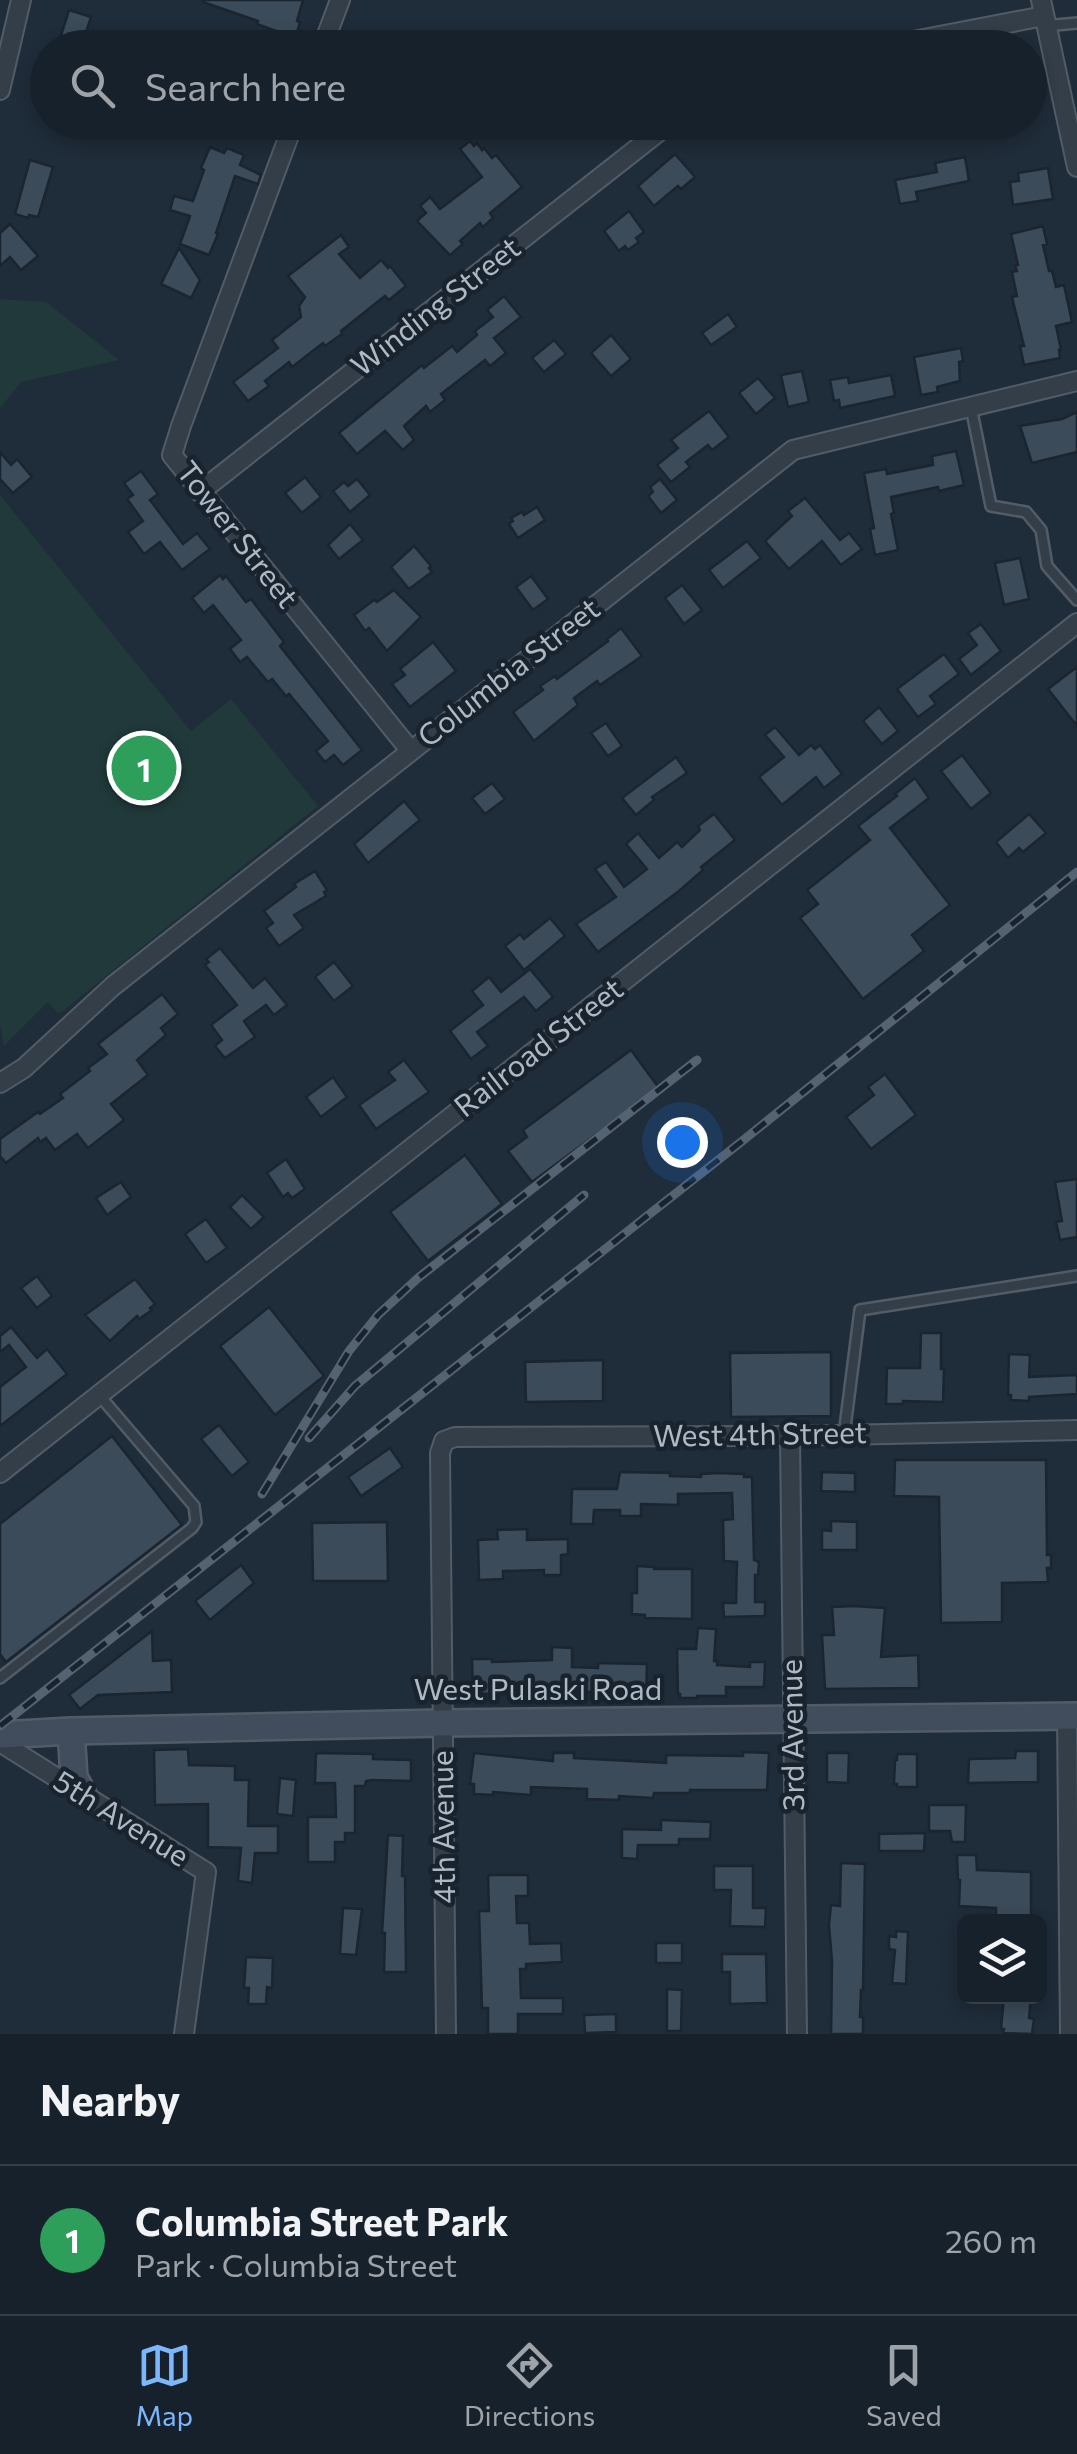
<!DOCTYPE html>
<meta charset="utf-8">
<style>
:root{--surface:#17212b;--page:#242e37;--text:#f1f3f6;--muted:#9ea3a9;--line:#363e47;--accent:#7cb7fd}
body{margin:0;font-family:Commissioner,sans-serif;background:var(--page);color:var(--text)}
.controls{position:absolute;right:30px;bottom:30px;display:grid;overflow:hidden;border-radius:15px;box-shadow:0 5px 15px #0003}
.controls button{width:90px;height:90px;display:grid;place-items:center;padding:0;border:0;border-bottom:2px solid var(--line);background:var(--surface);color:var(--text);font:50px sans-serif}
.you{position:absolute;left:682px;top:1142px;width:35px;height:35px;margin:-25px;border:8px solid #fff;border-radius:50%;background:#1a73e8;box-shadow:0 0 0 15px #1a73e833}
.badge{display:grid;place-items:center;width:65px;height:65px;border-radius:50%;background:var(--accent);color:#fff;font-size:32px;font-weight:700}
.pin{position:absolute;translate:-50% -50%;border:5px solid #fff;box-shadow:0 2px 10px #0006}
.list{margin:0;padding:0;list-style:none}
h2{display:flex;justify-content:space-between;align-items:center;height:130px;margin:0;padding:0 40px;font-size:42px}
h2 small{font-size:32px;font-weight:400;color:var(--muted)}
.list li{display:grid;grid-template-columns:65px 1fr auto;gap:30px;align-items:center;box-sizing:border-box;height:150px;padding:0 40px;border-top:2px solid var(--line)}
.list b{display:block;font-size:38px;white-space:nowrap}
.list p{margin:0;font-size:32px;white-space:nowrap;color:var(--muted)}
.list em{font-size:32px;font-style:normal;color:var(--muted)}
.icon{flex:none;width:55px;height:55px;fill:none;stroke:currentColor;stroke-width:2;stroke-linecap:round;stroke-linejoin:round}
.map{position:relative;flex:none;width:1077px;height:2034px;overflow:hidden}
.search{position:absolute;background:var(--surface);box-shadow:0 5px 15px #0003;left:30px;right:30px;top:30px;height:110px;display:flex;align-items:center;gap:25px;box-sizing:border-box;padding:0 35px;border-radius:55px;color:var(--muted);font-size:38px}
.sheet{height:280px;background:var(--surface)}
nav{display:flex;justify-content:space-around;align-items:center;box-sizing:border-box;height:140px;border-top:2px solid var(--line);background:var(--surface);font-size:28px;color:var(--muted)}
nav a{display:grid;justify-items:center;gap:5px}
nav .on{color:var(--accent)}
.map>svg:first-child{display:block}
.green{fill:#21393a}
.building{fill:#3b4b59;stroke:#1b2530;stroke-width:2.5}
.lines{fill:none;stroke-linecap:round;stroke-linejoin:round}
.service-casing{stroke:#515c67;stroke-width:14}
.minor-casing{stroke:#515c67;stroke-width:22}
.secondary-casing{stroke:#515c67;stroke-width:30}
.service{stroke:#333e49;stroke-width:9}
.minor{stroke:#333e49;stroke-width:18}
.secondary{stroke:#414d5d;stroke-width:25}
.rail-casing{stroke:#556271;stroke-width:9}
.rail{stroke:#19232e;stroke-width:5;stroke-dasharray:15;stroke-linecap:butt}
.labels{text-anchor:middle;stroke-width:9;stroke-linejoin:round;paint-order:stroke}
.street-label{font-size:30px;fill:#aeb9c6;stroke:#19232e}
</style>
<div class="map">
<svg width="1077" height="2034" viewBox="0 0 1077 2034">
<rect width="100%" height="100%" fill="#1f2c39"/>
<g class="green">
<path d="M0,299L46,302L119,360L21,382L0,408Z"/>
<path d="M0,495L191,731L231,699L318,806L59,1014L48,1002L4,1046L0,1024Z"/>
</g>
<g class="building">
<path d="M204,0H303L297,21L300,22L296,36L293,34L292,37L257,24L258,21L203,2Z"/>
<path d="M69,10L91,17L81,48H57Z"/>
<path d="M470,141L474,146L477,143L482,150L484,148L492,158L496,155L522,187L490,213L493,218L483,227L480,223L460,241L463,244L450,255L417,221L426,213L420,206L430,197L440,209L482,177L460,149Z"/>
<path d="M210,147L224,153L227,148L244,155L240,165L261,175L258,184L235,176L216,233L218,234L209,255L180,244L190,216L170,210L174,196L193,201L204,170L201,168Z"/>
<path d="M675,154L695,177L681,189L678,186L654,206L638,186Z"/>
<path d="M965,157L969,181L916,192L918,201L900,204L895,180L937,172L935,163Z"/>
<path d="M30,160L53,167L38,217L29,215L28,218L15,214Z"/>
<path d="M1048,168L1053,199L1013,205L1010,182L1019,181L1018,173Z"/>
<path d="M629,211L644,232L636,238L639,242L628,250L625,246L619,251L604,231Z"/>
<path d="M10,224L38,256L21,270L10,257L0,266V233Z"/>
<path d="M1043,226L1047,244L1043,245L1049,271H1052L1056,287L1064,285L1072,322L1056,326L1061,350H1059L1060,358L1024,365L1020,346H1024L1012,297L1017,296L1012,272L1017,271L1015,266L1018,265L1011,234Z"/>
<path d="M341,235L349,247L339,254L360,278L381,260L388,268L390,266L406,286L389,300L385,296L341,331L342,334L325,346L323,343L292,367L289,362L265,381L269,386L248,401L233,382L278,348L272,340L301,317L299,306L305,297L288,276Z"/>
<path d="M179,248L200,280L191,298L161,284Z"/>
<path d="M504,296L521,317L494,338L506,353L490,366L485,360L441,394L445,400L430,412L426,406L404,426L414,440L403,450L385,431L357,454L339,433L422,365L424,368L452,346L457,352L477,335L475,331L493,317L487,310Z"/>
<path d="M728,314L737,327L711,345L702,333Z"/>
<path d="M611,335L631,359L611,376L591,353Z"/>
<path d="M554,340L566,354L544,372L532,358Z"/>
<path d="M961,348L963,361L959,362L960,381L937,387L938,392L921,395L914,357Z"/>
<path d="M802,371L809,402L788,407L781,375Z"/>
<path d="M891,375L895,396L840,408L839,400L834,401L830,380L848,377L849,383Z"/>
<path d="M758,378L775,398L756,414L739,393Z"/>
<path d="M709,411L729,437L712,450L708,445L686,462L690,467L671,482L657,465L678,448L671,440Z"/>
<path d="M1077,412V452L1032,463L1020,426L1062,419Z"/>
<path d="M956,451L964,485L939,491L938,487L891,497L894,513L891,514L898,550L875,555L870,529L874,528L864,473L886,469L887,474L933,465L932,456Z"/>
<path d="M0,452L11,465L17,459L32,477L13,493L0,479Z"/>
<path d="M141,471L158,494L150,500L183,544L197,533L210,549L182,570L160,542L144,554L128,532L143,521L127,499L133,495L124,483Z"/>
<path d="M305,477L321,497L302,513L285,493Z"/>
<path d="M357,479L370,495L350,512L333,491L344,482L348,486Z"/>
<path d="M660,479L677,500L661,513L648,496L653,492L650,487Z"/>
<path d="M805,498L840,540L849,533L862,549L841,565L822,541L789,569L765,541L792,516L788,511Z"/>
<path d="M537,507L545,520L518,538L509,524L513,521L511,518L522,512L524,515Z"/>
<path d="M350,524L363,540L339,559L328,545Z"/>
<path d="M747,541L761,558L723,588L709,570Z"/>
<path d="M414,546L431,566L429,568L432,572L409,589L391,567Z"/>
<path d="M1020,558L1029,599L1004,605L995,563Z"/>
<path d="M220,575L223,579L226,576L246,602L251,599L284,642L280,646L362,750L343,765L334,755L325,762L316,751L328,741L289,694L286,696L272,679L268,682L247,657L240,662L230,649L241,640L213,605L204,613L192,598Z"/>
<path d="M531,576L548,599L533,610L516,587Z"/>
<path d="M682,585L702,610L684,624L665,598Z"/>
<path d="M394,590L421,617L387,651L369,628L365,631L354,615L374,600L377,602Z"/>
<path d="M981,624L1001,651L971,675L959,659L977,645L968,633Z"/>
<path d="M621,628L642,656L600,685L597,681L574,698L578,705L534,741L513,712L543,690L540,686L555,676L557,679L608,641L607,639Z"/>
<path d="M433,642L456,671L410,707L392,684L405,675L400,669Z"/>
<path d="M944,654L959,674L930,696L936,704L918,717L897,689Z"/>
<path d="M1077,667V726L1048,689Z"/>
<path d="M879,707L898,731L882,744L863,721Z"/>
<path d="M606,723L622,746L608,756L591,733Z"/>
<path d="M775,727L799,755L811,745L815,749L820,745L842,774L824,788L816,777L782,805L759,777L784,757L765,735Z"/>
<path d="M962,755L991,793L971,809L941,771Z"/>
<path d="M676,757L687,773L652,797L654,800L636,815L622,798Z"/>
<path d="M915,778L929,798L890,828L950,905L912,935L924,951L863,999L800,918L818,904L807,890L870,840L858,826L897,796L895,794Z"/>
<path d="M492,783L505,799L485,814L472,798Z"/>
<path d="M404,801L420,820L368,863L354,844Z"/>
<path d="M714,814L735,840L701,867L703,870L679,891L598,952L576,924L616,897L595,869L606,862L624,887L647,869L626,844L638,833L659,858L677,842L682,847L700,830L698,826Z"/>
<path d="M1029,814L1046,833L1023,852L1019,848L1008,858L996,842Z"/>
<path d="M315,871L327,890L324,892L326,896L294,915L304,928L279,946L266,928L273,923L264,911L296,887L294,884Z"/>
<path d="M550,918L565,936L524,970L505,946L520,934L524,939Z"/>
<path d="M220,948L253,988L265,978L287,1005L274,1015L266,1005L244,1021L255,1037L225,1058L215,1046L222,1040L211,1025L237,1005L205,965L209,962L206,959Z"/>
<path d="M334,962L353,986L334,1001L315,977Z"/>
<path d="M530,969L553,997L536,1011L524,997L477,1032L488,1046L471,1059L450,1031L483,1005L472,991L489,977L501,992Z"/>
<path d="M162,994L178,1014L161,1028L166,1035L137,1060L148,1075L111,1104L124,1120L88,1148L77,1134L55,1150L46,1138L40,1142L38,1138L6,1163L0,1156V1139L38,1112L40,1114L63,1098L60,1094L90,1071L88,1068L107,1054L98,1044Z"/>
<path d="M631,1050L659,1088L532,1182L508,1151L527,1137L523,1130Z"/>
<path d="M404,1060L429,1092L376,1129L359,1105L395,1080L388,1072Z"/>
<path d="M885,1074L916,1115L871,1149L846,1117L874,1095L868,1087Z"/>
<path d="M333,1077L347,1097L321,1117L306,1097Z"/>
<path d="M465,1155L502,1204L428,1261L390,1212Z"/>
<path d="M286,1159L305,1189L292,1198L288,1193L283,1197L267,1173Z"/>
<path d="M1077,1179V1237L1060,1240L1056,1222L1062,1221L1055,1182Z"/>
<path d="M121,1182L131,1197L107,1215L96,1198Z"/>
<path d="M242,1195L264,1217L251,1229L230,1207Z"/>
<path d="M206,1219L227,1248L206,1263L185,1234Z"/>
<path d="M37,1276L52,1296L37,1308L21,1288Z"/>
<path d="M135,1279L155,1304L150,1308L152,1310L139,1319L137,1316L110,1341L85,1315Z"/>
<path d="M269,1307L324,1376L275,1415L220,1346Z"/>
<path d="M11,1327L37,1358L47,1349L67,1374L0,1426V1387L26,1367L9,1345L0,1352V1336Z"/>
<path d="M921,1333H941V1369H944L943,1402L903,1401V1404H886L887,1368H920Z"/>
<path d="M831,1352V1416L731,1417L730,1353Z"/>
<path d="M1009,1354L1030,1355L1029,1377L1077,1375V1394L1029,1397V1401L1011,1400V1395H1008Z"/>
<path d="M603,1360V1401L526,1402L525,1362Z"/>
<path d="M219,1425L249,1462L232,1476L201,1439Z"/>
<path d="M112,1436L182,1525L6,1662L0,1654V1524Z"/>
<path d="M390,1448L403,1467L361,1496L348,1477Z"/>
<path d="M895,1460H1046L1047,1555H1051V1568H1047L1048,1582L1002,1583V1622L941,1623L939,1497L894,1496Z"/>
<path d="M620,1472L670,1473V1476L701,1477V1474L718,1473L744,1474V1477H752L754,1560L759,1562L758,1575H755V1602H765V1616L724,1617L723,1603H736L737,1562L724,1561L723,1520L733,1519L732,1493L678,1494V1505L641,1504V1516H620V1510H594L593,1524H571L572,1489H617Z"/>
<path d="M822,1472L855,1473V1492L821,1491Z"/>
<path d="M831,1521L857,1522V1550H822V1530L831,1531Z"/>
<path d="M387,1522L388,1581H313L312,1523Z"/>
<path d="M527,1529V1540L568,1539V1554L561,1555V1575H544V1570L503,1571V1579L479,1580L478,1540L498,1539L497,1530Z"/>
<path d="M241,1565L254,1583L210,1620L195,1601Z"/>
<path d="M637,1566L654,1567V1569H692V1619L645,1618V1615L632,1614V1593H637Z"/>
<path d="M854,1606L885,1608L881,1657L918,1655L919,1688L825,1689L822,1635H834L832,1607Z"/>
<path d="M698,1628L716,1629L714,1661H717V1665L750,1667V1662H765L764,1687H726V1696H697V1698H680V1694H678L677,1649H696Z"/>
<path d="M152,1631L153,1661L171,1660L172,1692L98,1695L80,1709L69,1695Z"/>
<path d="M552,1647L572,1648V1667L598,1668V1663L647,1664L646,1694L612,1693L611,1698H591V1692L473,1694L472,1659H492V1662L552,1660Z"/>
<path d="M188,1749L189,1765L235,1766V1780H249L248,1826H278V1853H255L252,1883L238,1881L241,1848L208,1847V1804L155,1805L154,1750Z"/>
<path d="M1016,1751H1038V1782L968,1783L969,1759L1015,1758Z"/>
<path d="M743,1752L769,1753L767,1790H690V1793H654L653,1798L619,1796V1800L587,1799V1789L531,1787V1795L493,1792V1795L474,1794V1784H470L474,1753L553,1761V1753H574V1758L666,1763V1755L743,1756Z"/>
<path d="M316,1753L373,1754V1759L411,1760V1781L372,1780L366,1781L365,1786H355V1833H345V1842H335V1862H308V1817H336L335,1783H315Z"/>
<path d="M827,1753H849L848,1783L827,1782Z"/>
<path d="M897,1754H917V1787H897V1784H894L895,1760H897Z"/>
<path d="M280,1778L296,1780L293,1816L277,1814Z"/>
<path d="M929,1805H966L965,1842H952L950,1831H929Z"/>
<path d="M661,1820L711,1822L710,1839H679V1845H638L637,1859L622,1858V1829L661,1830Z"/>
<path d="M925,1833L924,1851H879V1834Z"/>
<path d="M388,1835L403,1836L402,1876H405L406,1972H384L385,1933H382Z"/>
<path d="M957,1855H976L977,1870L1031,1872V1920L1001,1921V1918H996V1908L959,1906L960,1880H958Z"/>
<path d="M841,1863L865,1864L863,1990H861L860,2017H863V2034H831L832,1961L829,1925L831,1905L840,1906Z"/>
<path d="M714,1866H753V1908H766L765,1927L730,1926L731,1890H714Z"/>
<path d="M491,1875H528V1896H516L517,1923H529L530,1944L561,1943L562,1962L526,1964V1969H520L521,1998H563V2014H518V2034H488V2008H482L479,1911H489L488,1876Z"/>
<path d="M343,1908L362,1909L356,1955L340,1954Z"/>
<path d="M896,1931L908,1932L906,1984L892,1983L895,1950L889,1949V1936L896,1937Z"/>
<rect x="656" y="1943" width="26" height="20"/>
<path d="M722,1954H766L767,2003L730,2004V1972H722Z"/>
<path d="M246,1957L273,1958L272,1988L267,1987L266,2004H248L249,1988H244Z"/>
<path d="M667,1989L682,1990L681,2031H667Z"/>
<path d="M1004,1996H1031L1029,2018L1034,2019L1032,2034L1003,2033L1004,2029H1001Z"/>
<path d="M616,2014V2032L585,2033L584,2015Z"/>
</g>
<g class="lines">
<defs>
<g id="service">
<path d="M1045,26L1077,23"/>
<path d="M971,407L991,506L1026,512L1041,530L1047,566L1077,600"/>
<path d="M844,1435L860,1310L1077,1276"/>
<path d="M0,1678L192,1528L196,1522L194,1506L99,1395"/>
</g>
<g id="minor">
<path d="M1041,0L1077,167"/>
<path d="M322,48L340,0"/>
<path d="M877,48L1044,16"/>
<path d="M0,90L21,0"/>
<path d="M294,122L181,426L172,455L410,750"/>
<path d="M200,492L671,122"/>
<path d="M0,1083L24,1068L113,986L793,450L1077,381"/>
<path d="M790,1436L797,2034"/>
<path d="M0,1473L1077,623"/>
<path d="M1067,1716L1070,2034"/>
<path d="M0,1742L206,1872L184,2034"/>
<path d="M446,2034L440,1453L444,1441L455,1437L790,1436L1077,1430"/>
</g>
<g id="secondary">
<path d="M71,1731L74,1777L83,1794"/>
<path d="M0,1735L71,1731L442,1723L1077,1716"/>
</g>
</defs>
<use href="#service" class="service-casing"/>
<use href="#minor" class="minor-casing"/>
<use href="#secondary" class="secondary-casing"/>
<use href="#service" class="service"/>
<use href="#minor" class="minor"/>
<use href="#secondary" class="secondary"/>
<defs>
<g id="rail">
<path d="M309,1438L355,1386L584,1195"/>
<path d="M262,1494L349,1351L378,1315L418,1278L697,1060"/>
<path d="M0,1726L741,1142L1077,872"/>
</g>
</defs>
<use href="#rail" class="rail-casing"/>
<use href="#rail" class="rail"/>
</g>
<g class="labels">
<g class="street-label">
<text transform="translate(436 307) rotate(-38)" y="10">Winding Street</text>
<text transform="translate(237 535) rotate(52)" y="10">Tower Street</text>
<text transform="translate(509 673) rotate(-38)" y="10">Columbia Street</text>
<text transform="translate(539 1048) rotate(-38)" y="10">Railroad Street</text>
<text transform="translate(760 1435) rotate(-1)" y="10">West 4th Street</text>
<text x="538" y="1700">West Pulaski Road</text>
<text transform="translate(793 1735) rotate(-91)" y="10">3rd Avenue</text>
<text transform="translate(121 1819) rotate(32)" y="10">5th Avenue</text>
<text transform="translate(444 1827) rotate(-91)" y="10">4th Avenue</text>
</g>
</g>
</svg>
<div class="controls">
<button><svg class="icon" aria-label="layers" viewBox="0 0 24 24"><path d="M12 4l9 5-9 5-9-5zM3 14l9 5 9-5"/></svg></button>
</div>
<div class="you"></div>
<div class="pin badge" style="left:144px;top:768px;background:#2e9e5b">1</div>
<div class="search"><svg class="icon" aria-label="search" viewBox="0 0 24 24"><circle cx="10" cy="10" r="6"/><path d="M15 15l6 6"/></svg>Search here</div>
</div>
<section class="sheet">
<h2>Nearby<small></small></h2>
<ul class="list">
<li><span class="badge" style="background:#2e9e5b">1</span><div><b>Columbia Street Park</b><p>Park · Columbia Street</p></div><em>260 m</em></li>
</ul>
</section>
<nav>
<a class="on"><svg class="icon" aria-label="map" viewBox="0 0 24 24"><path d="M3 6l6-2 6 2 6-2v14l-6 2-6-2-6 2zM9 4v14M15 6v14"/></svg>Map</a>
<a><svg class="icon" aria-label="directions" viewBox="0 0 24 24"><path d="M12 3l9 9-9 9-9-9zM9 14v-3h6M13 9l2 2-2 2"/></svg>Directions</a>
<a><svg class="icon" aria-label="saved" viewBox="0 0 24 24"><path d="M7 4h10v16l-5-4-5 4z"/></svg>Saved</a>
</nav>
